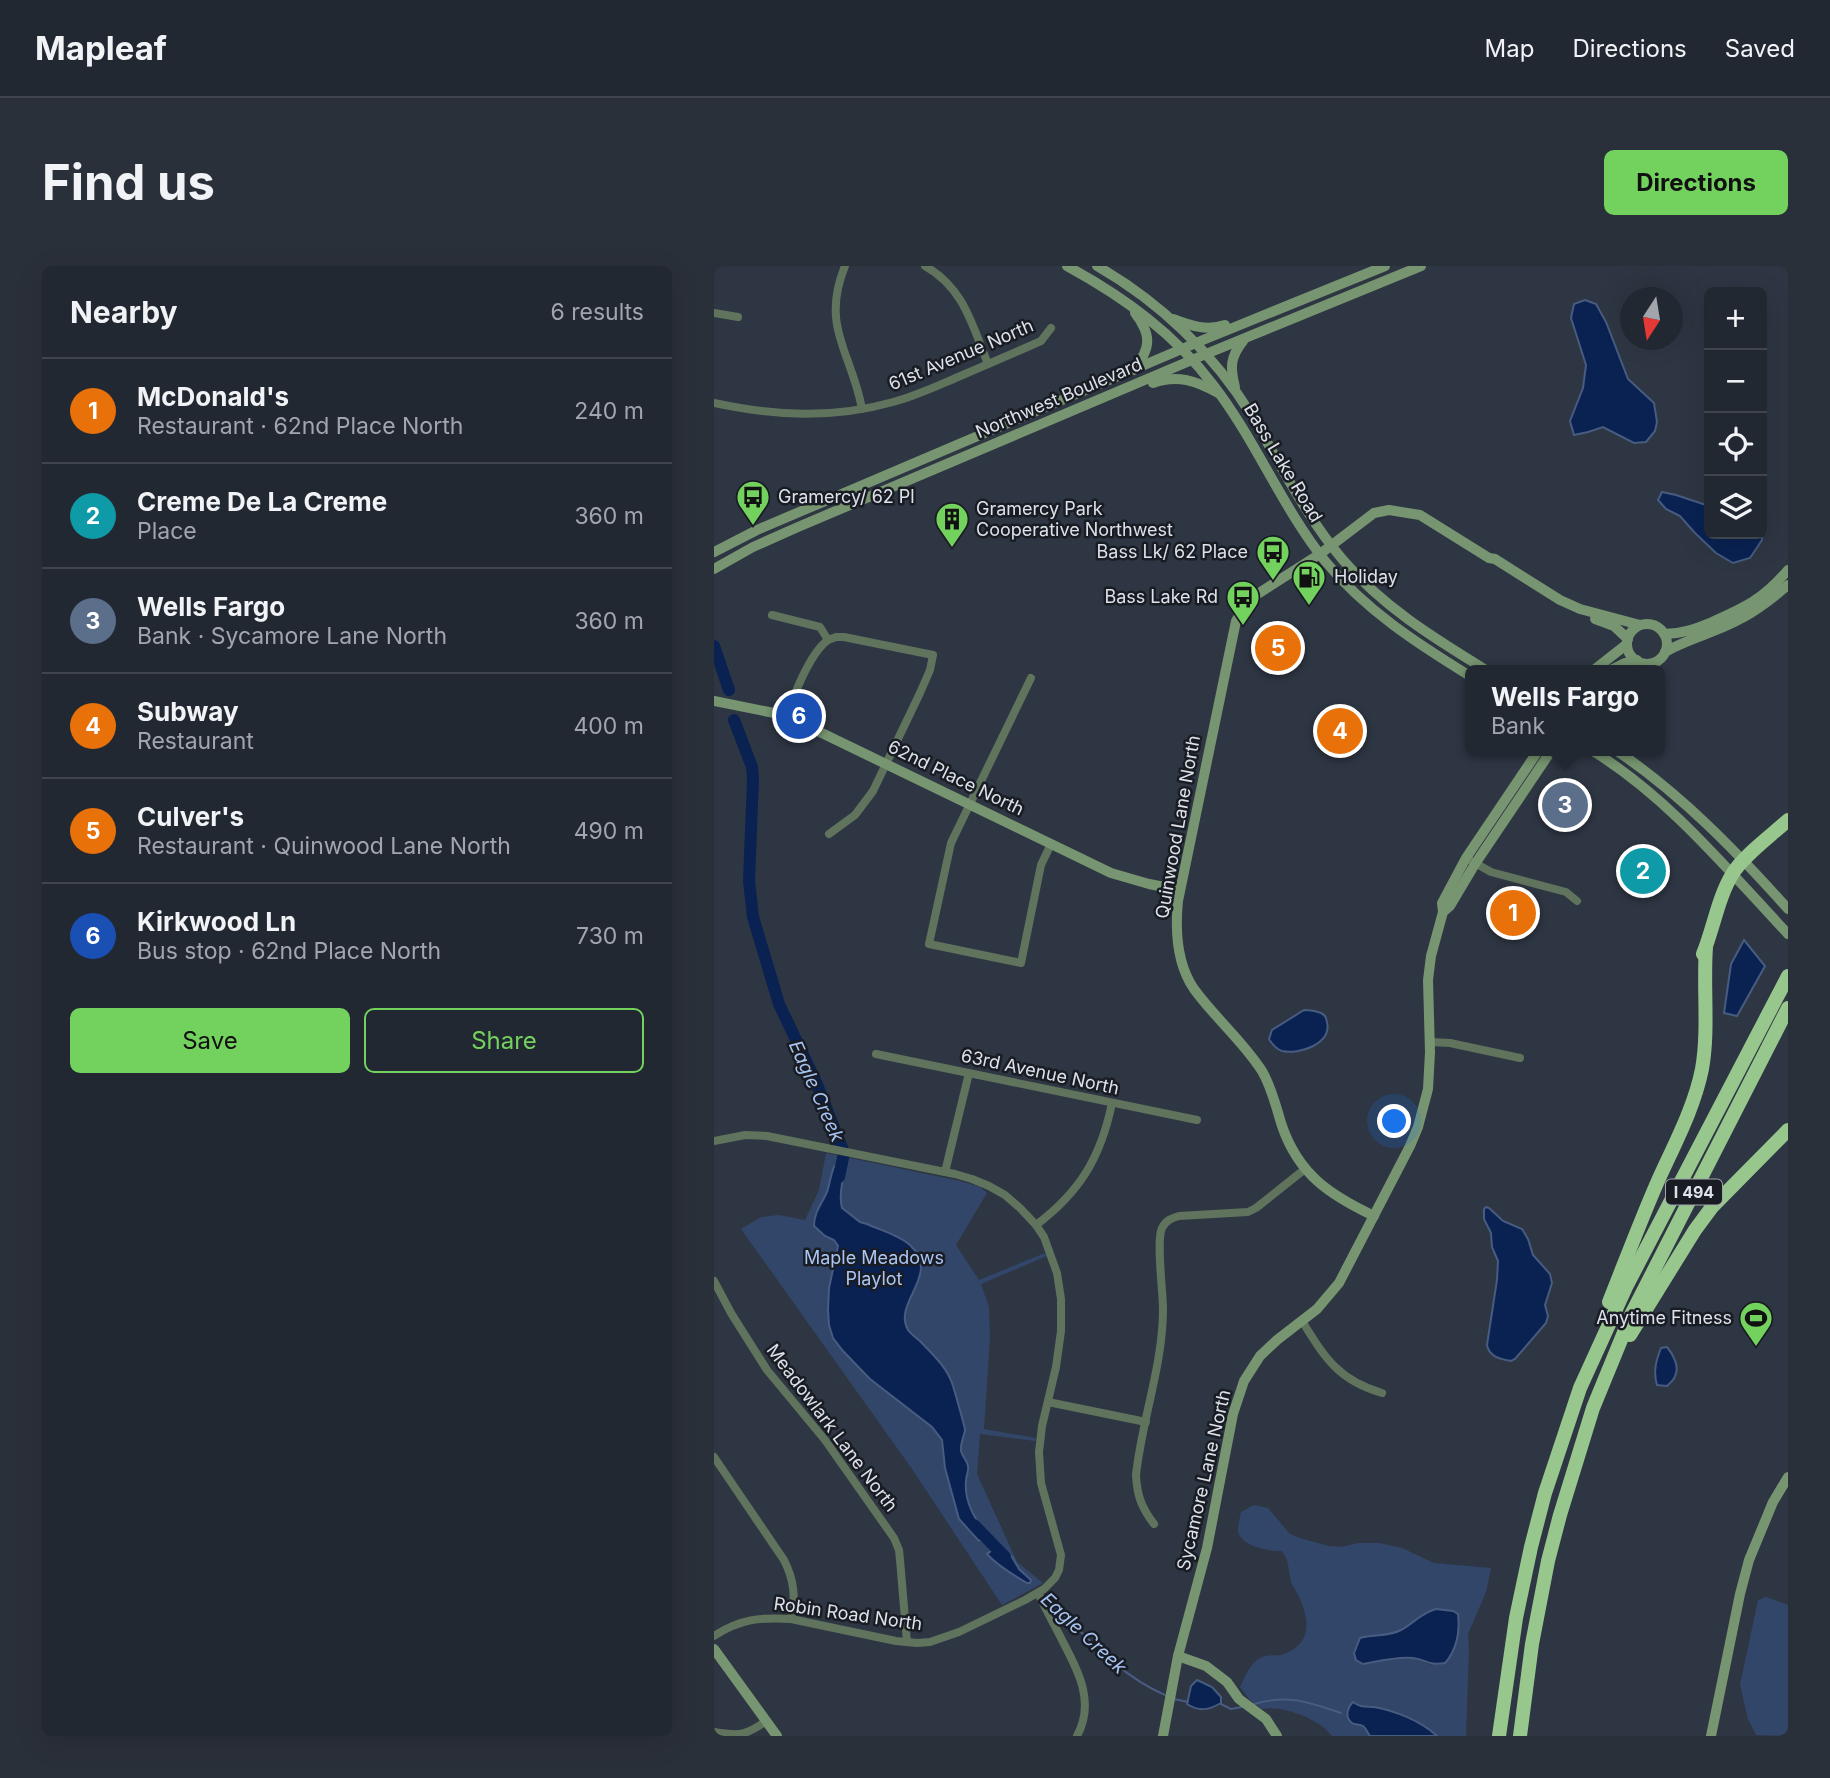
<!DOCTYPE html>
<meta charset="utf-8">
<style>
:root{--surface:#222832;--page:#2a303a;--text:#f1f3f6;--muted:#a2a6ac;--line:#3f444d;--accent:#73d25d}
body{margin:0;font-family:Inter,sans-serif;background:var(--page);color:var(--text)}
.controls{position:absolute;right:21px;top:21px;display:grid;overflow:hidden;border-radius:10px;box-shadow:0 7px 28px #0002}
.controls button{width:63px;height:63px;display:grid;place-items:center;padding:0;border:0;border-bottom:2px solid var(--line);background:var(--surface);color:var(--text);font:35px sans-serif}
.compass{position:absolute;left:906px;top:21px;width:63px;height:63px;border-radius:50%;background:var(--surface);box-shadow:0 7px 28px #0002;rotate:192deg}
.you{position:absolute;left:681px;top:856px;width:24px;height:24px;margin:-18px;border:5px solid #fff;border-radius:50%;background:#1a73e8;box-shadow:0 0 0 10px #1a73e833}
.badge{display:grid;place-items:center;width:46px;height:46px;border-radius:50%;background:var(--accent);color:#fff;font-size:23px;font-weight:700}
.pin{position:absolute;translate:-50% -50%;border:4px solid #fff;box-shadow:0 2px 7px #0006}
.popup{position:absolute;left:751px;top:399px;width:200px;height:91px;box-sizing:border-box;display:grid;place-content:center;border-radius:10px;background:var(--surface);filter:drop-shadow(0 2px 5px #0005);font-size:23px;white-space:nowrap;color:var(--muted)}
.popup b{font-size:26px;color:var(--text)}
.popup::after{content:'';position:absolute;left:50%;top:100%;margin-left:-14px;border:14px solid transparent;border-top-color:var(--surface)}
.list{margin:0;padding:0;list-style:none}
h2{display:flex;justify-content:space-between;align-items:center;height:91px;margin:0;padding:0 28px;font-size:30px}
h2 small{font-size:23px;font-weight:400;color:var(--muted)}
.list li{display:grid;grid-template-columns:46px 1fr auto;gap:21px;align-items:center;box-sizing:border-box;height:105px;padding:0 28px;border-top:2px solid var(--line)}
.list b{display:block;font-size:26px;white-space:nowrap}
.list p{margin:0;font-size:23px;white-space:nowrap;color:var(--muted)}
.list em{font-size:23px;font-style:normal;color:var(--muted)}
.actions{display:flex;gap:14px;padding:21px 28px}
.actions a{flex:1;padding:16px 0;border:2px solid var(--accent);border-radius:10px;text-align:center;font-size:24px;color:var(--accent)}
.actions .main{background:var(--accent);color:#111}
.icon{flex:none;width:38px;height:38px;fill:none;stroke:currentColor;stroke-width:2;stroke-linecap:round;stroke-linejoin:round}
.map{position:relative;flex:none;width:1074px;height:1470px;overflow:hidden;border-radius:10px}
header{display:flex;align-items:center;gap:42px;box-sizing:border-box;height:98px;padding:0 35px;background:var(--surface);border-bottom:2px solid var(--line)}
header strong{font-size:33px}
nav{display:flex;gap:38px;margin-inline-start:auto;font-size:24px}
.intro{display:flex;align-items:center;justify-content:space-between;box-sizing:border-box;height:168px;padding:0 42px}
h1{margin:0;font-size:49px}
.button{padding:18px 32px;border-radius:10px;background:var(--accent);color:#111;font-size:24px;font-weight:700}
main{display:flex;gap:42px;padding:0 42px}
aside{flex:1;background:var(--surface);border-radius:10px;box-shadow:0 7px 28px #0002}
.map>svg:first-child{display:block}
.green{fill:#32466a;fill-rule:evenodd}
.water{fill:#092252;stroke:#485b80;stroke-width:2}
.lines{fill:none;stroke-linecap:round;stroke-linejoin:round}
.stream{stroke:#485b80;stroke-width:2}
.river{stroke:#092252;stroke-width:12}
.street{stroke:#60735c;stroke-width:8}
.secondary{stroke:#779570;stroke-width:10}
.highway{stroke:#98c78e;stroke-width:14}
.labels{text-anchor:middle;stroke-width:5;stroke-linejoin:round;paint-order:stroke}
.shield{fill:#191d23;stroke:#a2a6ae;stroke-width:2}
.shield-label{font-size:16px;font-weight:bold;fill:#dce1ea}
.street-label{font-size:18px;fill:#dce1ea;stroke:#191d23}
.poi-label{font-size:18px;fill:#dce1ea;stroke:#191d23;text-anchor:start}
.park-label{font-size:18px;fill:#abc6f6;stroke:#191d23}
.water-label{font-size:19px;font-style:italic;fill:#a7c3f2;stroke:#191d23}
</style>
<header>
<strong>Mapleaf</strong>
<nav><a>Map</a><a>Directions</a><a>Saved</a></nav>
</header>
<div class="intro"><h1>Find us</h1><a class="button">Directions</a></div>
<main>
<aside>
<h2>Nearby<small>6 results</small></h2>
<ul class="list">
<li><span class="badge" style="background:#e8710a">1</span><div><b>McDonald's</b><p>Restaurant · 62nd Place North</p></div><em>240 m</em></li>
<li><span class="badge" style="background:#0f9aa8">2</span><div><b>Creme De La Creme</b><p>Place</p></div><em>360 m</em></li>
<li><span class="badge" style="background:#5c6f8a">3</span><div><b>Wells Fargo</b><p>Bank · Sycamore Lane North</p></div><em>360 m</em></li>
<li><span class="badge" style="background:#e8710a">4</span><div><b>Subway</b><p>Restaurant</p></div><em>400 m</em></li>
<li><span class="badge" style="background:#e8710a">5</span><div><b>Culver's</b><p>Restaurant · Quinwood Lane North</p></div><em>490 m</em></li>
<li><span class="badge" style="background:#1a4fb4">6</span><div><b>Kirkwood Ln</b><p>Bus stop · 62nd Place North</p></div><em>730 m</em></li>
</ul>
<div class="actions"><a class="main">Save</a><a>Share</a></div>
</aside>
<div class="map">
<svg width="1074" height="1470" viewBox="0 0 1074 1470">
<rect width="100%" height="100%" fill="#2e3643"/>
<g class="green">
<path d="M112,887L246,915L266,921L273,927L242,979L265,1014L331,987L333,990L267,1018L275,1041L276,1072L270,1163L322,1172L321,1175L266,1168L263,1208L303,1296L329,1317L288,1339L198,1203L27,963L47,951L65,949L91,954L105,924Z"/>
<path d="M540,1239L554,1242L576,1268L589,1273L615,1280L628,1281L644,1277H665L688,1282L720,1297L777,1302L772,1326L754,1368L755,1385L752,1470H723L708,1458L658,1441H646L638,1457L649,1460L656,1470H618C606,1453 568,1439 548,1443L536,1434L526,1421C531,1410 537,1396 548,1391C555,1388 563,1391 570,1388C604,1375 593,1344 579,1320C573,1309 577,1293 567,1285C554,1285 525,1280 524,1264C524,1258 526,1252 527,1246ZM722,1343L739,1345L744,1348C746,1372 732,1382 718,1399L698,1392L663,1395L651,1370C663,1371 676,1370 686,1364C699,1357 707,1347 722,1343Z"/>
<path d="M1052,1331L1074,1339V1470L1042,1469L1034,1453L1026,1419L1044,1334Z"/>
</g>
<g class="water">
<path d="M871,34L882,38L892,56L914,113L940,137L943,156L941,165L932,176L920,177L889,161L874,166L860,169L856,155L869,122L872,99L857,52L860,38Z"/>
<path d="M948,226L962,229L995,240V268H1047L1048,274L1036,292L1019,297L1002,287L981,267L966,250L952,243L944,234Z"/>
<path d="M1030,674L1051,700L1023,750L1010,747L1017,698Z"/>
<path d="M590,744C595,744 602,745 607,747C611,749 612,751 613,756C618,778 585,789 568,785C562,783 558,778 555,773L558,764Z"/>
<path d="M128,897C133,910 123,924 128,942L146,956L153,958C166,964 185,969 196,979C228,1009 178,1036 194,1064C197,1068 202,1072 206,1075C218,1088 232,1100 238,1117C240,1123 251,1161 251,1164C250,1171 246,1177 247,1185C248,1190 253,1194 254,1200C255,1205 252,1210 252,1215C250,1236 261,1253 273,1269L265,1275L245,1253L231,1202L228,1174L218,1161L156,1113L129,1085L119,1072L115,1059L114,1044L115,1022L124,980L120,974L111,970L100,960C100,944 110,936 114,923C116,915 117,908 120,901Z"/>
<path d="M772,941L775,942L789,955L808,963L814,973L819,989L836,1008L838,1017L831,1039L834,1050L832,1057L801,1093L797,1095C787,1093 775,1091 773,1079L783,1014L784,995L778,981L777,967L770,953V943Z"/>
<path d="M953,1081C959,1088 966,1101 961,1110C960,1114 956,1117 953,1120L943,1119C939,1105 942,1095 947,1082Z"/>
<path d="M284,1280L298,1291L305,1303L317,1314L316,1317H313C299,1309 284,1300 273,1288Z"/>
<path d="M722,1343L739,1345L744,1348C746,1365 743,1384 731,1397C714,1400 714,1394 699,1392C684,1390 665,1395 649,1398L642,1394L640,1387L646,1372C659,1368 674,1371 687,1364C700,1357 707,1347 722,1343Z"/>
<path d="M483,1414L498,1421L507,1431V1437C495,1444 485,1446 473,1438L477,1420Z"/>
<path d="M639,1436C647,1442 652,1440 660,1441C682,1445 707,1455 723,1470H656C654,1468 652,1462 649,1460C646,1458 641,1459 638,1457C630,1451 634,1441 639,1436Z"/>
</g>
<g class="lines">
<g class="stream">
<path d="M329,1329C368,1365 402,1408 451,1429"/>
<path d="M460,1433L474,1436"/>
<path d="M507,1438L517,1443L528,1441"/>
<path d="M540,1438C575,1428 594,1436 627,1447"/>
</g>
<g class="river">
<path d="M0,380L15,424"/>
<path d="M20,454L38,501L39,513L35,615L39,651L65,738L102,816L130,887L125,911"/>
<path d="M260,1259L291,1291"/>
</g>
<g class="street">
<path d="M131,0C106,61 138,87 148,143"/>
<path d="M211,0C250,22 258,59 274,98"/>
<path d="M0,47L24,51"/>
<path d="M0,137C61,150 119,153 179,136C202,130 223,120 244,111C272,99 300,87 327,75L337,62"/>
<path d="M58,349L106,361L114,374L122,371H130L219,389L216,404L206,427L159,525L141,549L115,568"/>
<path d="M317,412L237,577L215,678L307,697L327,599L337,578"/>
<path d="M73,451C79,430 96,387 114,374"/>
<path d="M752,592L777,606L852,626L863,635"/>
<path d="M716,776L736,777L806,792"/>
<path d="M162,788L483,854"/>
<path d="M0,875L31,869L53,870L241,908L258,913L275,920L291,929L306,942L322,959L330,971L343,1007L347,1033V1065L342,1101L328,1160L325,1186L327,1217L347,1289L345,1304L341,1312L330,1323L311,1334L245,1366L216,1376L203,1377L182,1375L77,1353C46,1351 26,1353 0,1370"/>
<path d="M231,906L255,807"/>
<path d="M322,959C366,926 387,891 398,837"/>
<path d="M0,1015L17,1047L53,1104L111,1174L180,1272L185,1284L186,1294L193,1376"/>
<path d="M588,1055C611,1092 624,1114 668,1127"/>
<path d="M334,1136L432,1156"/>
<path d="M0,1191L70,1294C80,1314 82,1331 77,1353"/>
<path d="M440,1258C427,1241 423,1229 422,1209C428,1153 449,1099 449,1043C449,1026 442,974 448,962C452,954 458,952 465,950L534,946L542,942L591,903"/>
<path d="M324,1327C332,1344 341,1360 349,1376C365,1406 381,1437 363,1470"/>
<path d="M0,1466C24,1470 32,1470 52,1455"/>
</g>
<g class="secondary">
<path d="M353,0C410,31 461,68 500,120C542,175 568,241 611,295C651,344 704,378 756,410"/>
<path d="M383,0C446,36 500,88 538,150C567,199 592,251 629,294C669,341 720,372 772,404"/>
<path d="M459,53C477,60 493,65 511,59"/>
<path d="M420,104C437,82 438,69 421,47"/>
<path d="M439,117C463,108 483,115 504,127"/>
<path d="M521,121C516,102 516,91 529,75"/>
<path d="M0,286L43,264L90,244L489,74L671,0"/>
<path d="M0,303L39,281L84,261L492,88L707,0"/>
<path d="M881,353L900,360L914,373"/>
<circle cx="933" cy="378" r="20"/>
<path d="M950,368C968,368 981,363 998,356C1032,341 1049,333 1074,304"/>
<path d="M951,386C975,372 1004,366 1028,352C1045,343 1060,331 1074,319"/>
<path d="M880,404L913,378"/>
<path d="M897,404L911,397L923,394"/>
<path d="M0,435L65,448L83,455L397,607L435,618L466,624"/>
<path d="M879,485C955,532 1013,603 1074,668"/>
<path d="M903,485C967,528 1023,586 1074,643"/>
<path d="M729,646L736,640L761,598L837,485"/>
<path d="M660,950C616,929 585,909 568,860C562,841 558,822 548,805C529,775 501,752 480,723C463,698 461,665 464,635L522,355L529,343L542,329L606,288L660,247L675,244L706,249L775,292L781,293L846,334L866,343L926,359"/>
<path d="M0,1383L63,1470"/>
<path d="M464,1390L492,1400L513,1416L525,1433L552,1453L563,1470"/>
<path d="M449,1470L464,1390L493,1282L519,1148L530,1115L546,1090L563,1074L603,1043L625,1017L696,880L704,861L714,823L716,786L714,714L717,690L729,646L728,637L752,592L824,485"/>
<path d="M997,1470L1026,1328L1035,1294L1059,1236L1074,1211"/>
</g>
<g class="highway">
<path d="M989,688C1000,661 1004,631 1019,607C1030,589 1058,569 1074,554"/>
<path d="M895,1036C911,996 926,956 943,917C959,881 980,843 988,803C995,764 989,721 992,681"/>
<path d="M916,1069L981,964L998,941L1074,864"/>
<path d="M785,1470L802,1352L817,1281L831,1227L866,1122L912,1021L1074,710"/>
<path d="M806,1470L818,1378L834,1295L846,1249L879,1142L918,1047L1074,742"/>
</g>
</g>
<defs>
<symbol id="bus-pin" viewBox="-11 -11 22 30"><path d="M0 17L-7.5 6A9.5 9.5 0 1 1 7.5 6Z" fill="#73d25d" stroke="#191d23"/><path d="M-5-6H5V4H4V6H2V4H-2V6H-4V4H-5ZM-3.5-4V0h7V-4ZM-3.5 1.2v1.5H-2V1.2ZM2 1.2v1.5H3.5V1.2Z" fill="#111"/></symbol>
<symbol id="building-pin" viewBox="-11 -11 22 30"><path d="M0 17L-7.5 6A9.5 9.5 0 1 1 7.5 6Z" fill="#73d25d" stroke="#191d23"/><path d="M-4-6H4V6H1V3H-1V6H-4ZM-2.5-4.3h1.7v1.8h-1.7ZM.8-4.3h1.7v1.8H.8ZM-2.5-1h1.7V.8h-1.7ZM.8-1h1.7V.8H.8Z" fill="#111"/></symbol>
<symbol id="fuel-pin" viewBox="-11 -11 22 30"><path d="M0 17L-7.5 6A9.5 9.5 0 1 1 7.5 6Z" fill="#73d25d" stroke="#191d23"/><path d="M-5.5-6h7V0h2V4h1.3V-2.5L3-4.5l.8-.8L6-3V5H2.5V1h-1V6h-7ZM-4.2-4.7v3.2H.2V-4.7Z" fill="#111"/></symbol>
<symbol id="stadium-pin" viewBox="-11 -11 22 30"><path d="M0 17L-7.5 6A9.5 9.5 0 1 1 7.5 6Z" fill="#73d25d" stroke="#191d23"/><path d="M0-5a6.5 5 0 1 0 0 10a6.5 5 0 1 0 0-10ZM-3.5-1.8h7v3.6h-7Z" fill="#111"/></symbol>
</defs>
<g fill-rule="evenodd">
<use href="#bus-pin" x="20" y="212" width="38" height="52"/>
<use href="#building-pin" x="219" y="234" width="38" height="52"/>
<use href="#bus-pin" x="540" y="267" width="38" height="52"/>
<use href="#fuel-pin" x="576" y="292" width="38" height="52"/>
<use href="#bus-pin" x="510" y="312" width="38" height="52"/>
<use href="#stadium-pin" x="1023" y="1033" width="38" height="52"/>
</g>
<g class="labels">
<rect class="shield" x="952" y="913.5" width="56" height="25" rx="5"/>
<g class="shield-label">
<text x="980" y="932">I 494</text>
</g>
<g class="street-label">
<text transform="translate(247 89) rotate(-23)" y="6">61st Avenue North</text>
<text transform="translate(345 132) rotate(-23)" y="6">Northwest Boulevard</text>
<text transform="translate(569 197) rotate(59)" y="6">Bass Lake Road</text>
<text transform="translate(242 512) rotate(26)" y="6">62nd Place North</text>
<text transform="translate(464 561) rotate(-80)" y="6">Quinwood Lane North</text>
<text transform="translate(326 806) rotate(12)" y="6">63rd Avenue North</text>
<text transform="translate(118 1162) rotate(53)" y="6">Meadowlark Lane North</text>
<text transform="translate(490 1214) rotate(-77)" y="6">Sycamore Lane North</text>
<text transform="translate(134 1348) rotate(8)" y="6">Robin Road North</text>
</g>
<g class="poi-label">
<text x="64" y="237">Gramercy/ 62 Pl</text>
<text x="262" y="249">Gramercy Park<tspan x="262" dy="21">Cooperative Northwest</tspan></text>
<text x="534" y="292" text-anchor="end">Bass Lk/ 62 Place</text>
<text x="620" y="317">Holiday</text>
<text x="504" y="337" text-anchor="end">Bass Lake Rd</text>
<text x="1018" y="1058" text-anchor="end">Anytime Fitness</text>
</g>
<g class="park-label">
<text x="160" y="998">Maple Meadows<tspan x="160" dy="21">Playlot</tspan></text>
</g>
<g class="water-label">
<text transform="translate(103 825) rotate(66)" y="7">Eagle Creek</text>
<text transform="translate(370 1367) rotate(43)" y="7">Eagle Creek</text>
</g>
</g>
</svg>
<div class="controls">
<button>+</button>
<button>−</button>
<button><svg class="icon" aria-label="locate" viewBox="0 0 24 24"><circle cx="12" cy="12" r="6"/><path d="M12 2v4M12 18v4M2 12h4M18 12h4"/></svg></button>
<button><svg class="icon" aria-label="layers" viewBox="0 0 24 24"><path d="M12 4l9 5-9 5-9-5zM3 14l9 5 9-5"/></svg></button>
</div>
<svg class="compass" viewBox="-18 -18 36 36"><path d="M0-13l5 13h-10z" fill="#e53935"/><path d="M0 13l5-13h-10z" fill="#a2a6ac"/></svg>
<div class="you"></div>
<div class="pin badge" style="left:799px;top:647px;background:#e8710a">1</div>
<div class="pin badge" style="left:929px;top:605px;background:#0f9aa8">2</div>
<div class="pin badge" style="left:851px;top:539px;background:#5c6f8a">3</div>
<div class="popup"><b>Wells Fargo</b>Bank</div>
<div class="pin badge" style="left:626px;top:465px;background:#e8710a">4</div>
<div class="pin badge" style="left:564px;top:382px;background:#e8710a">5</div>
<div class="pin badge" style="left:85px;top:450px;background:#1a4fb4">6</div>
</div>
</main>
